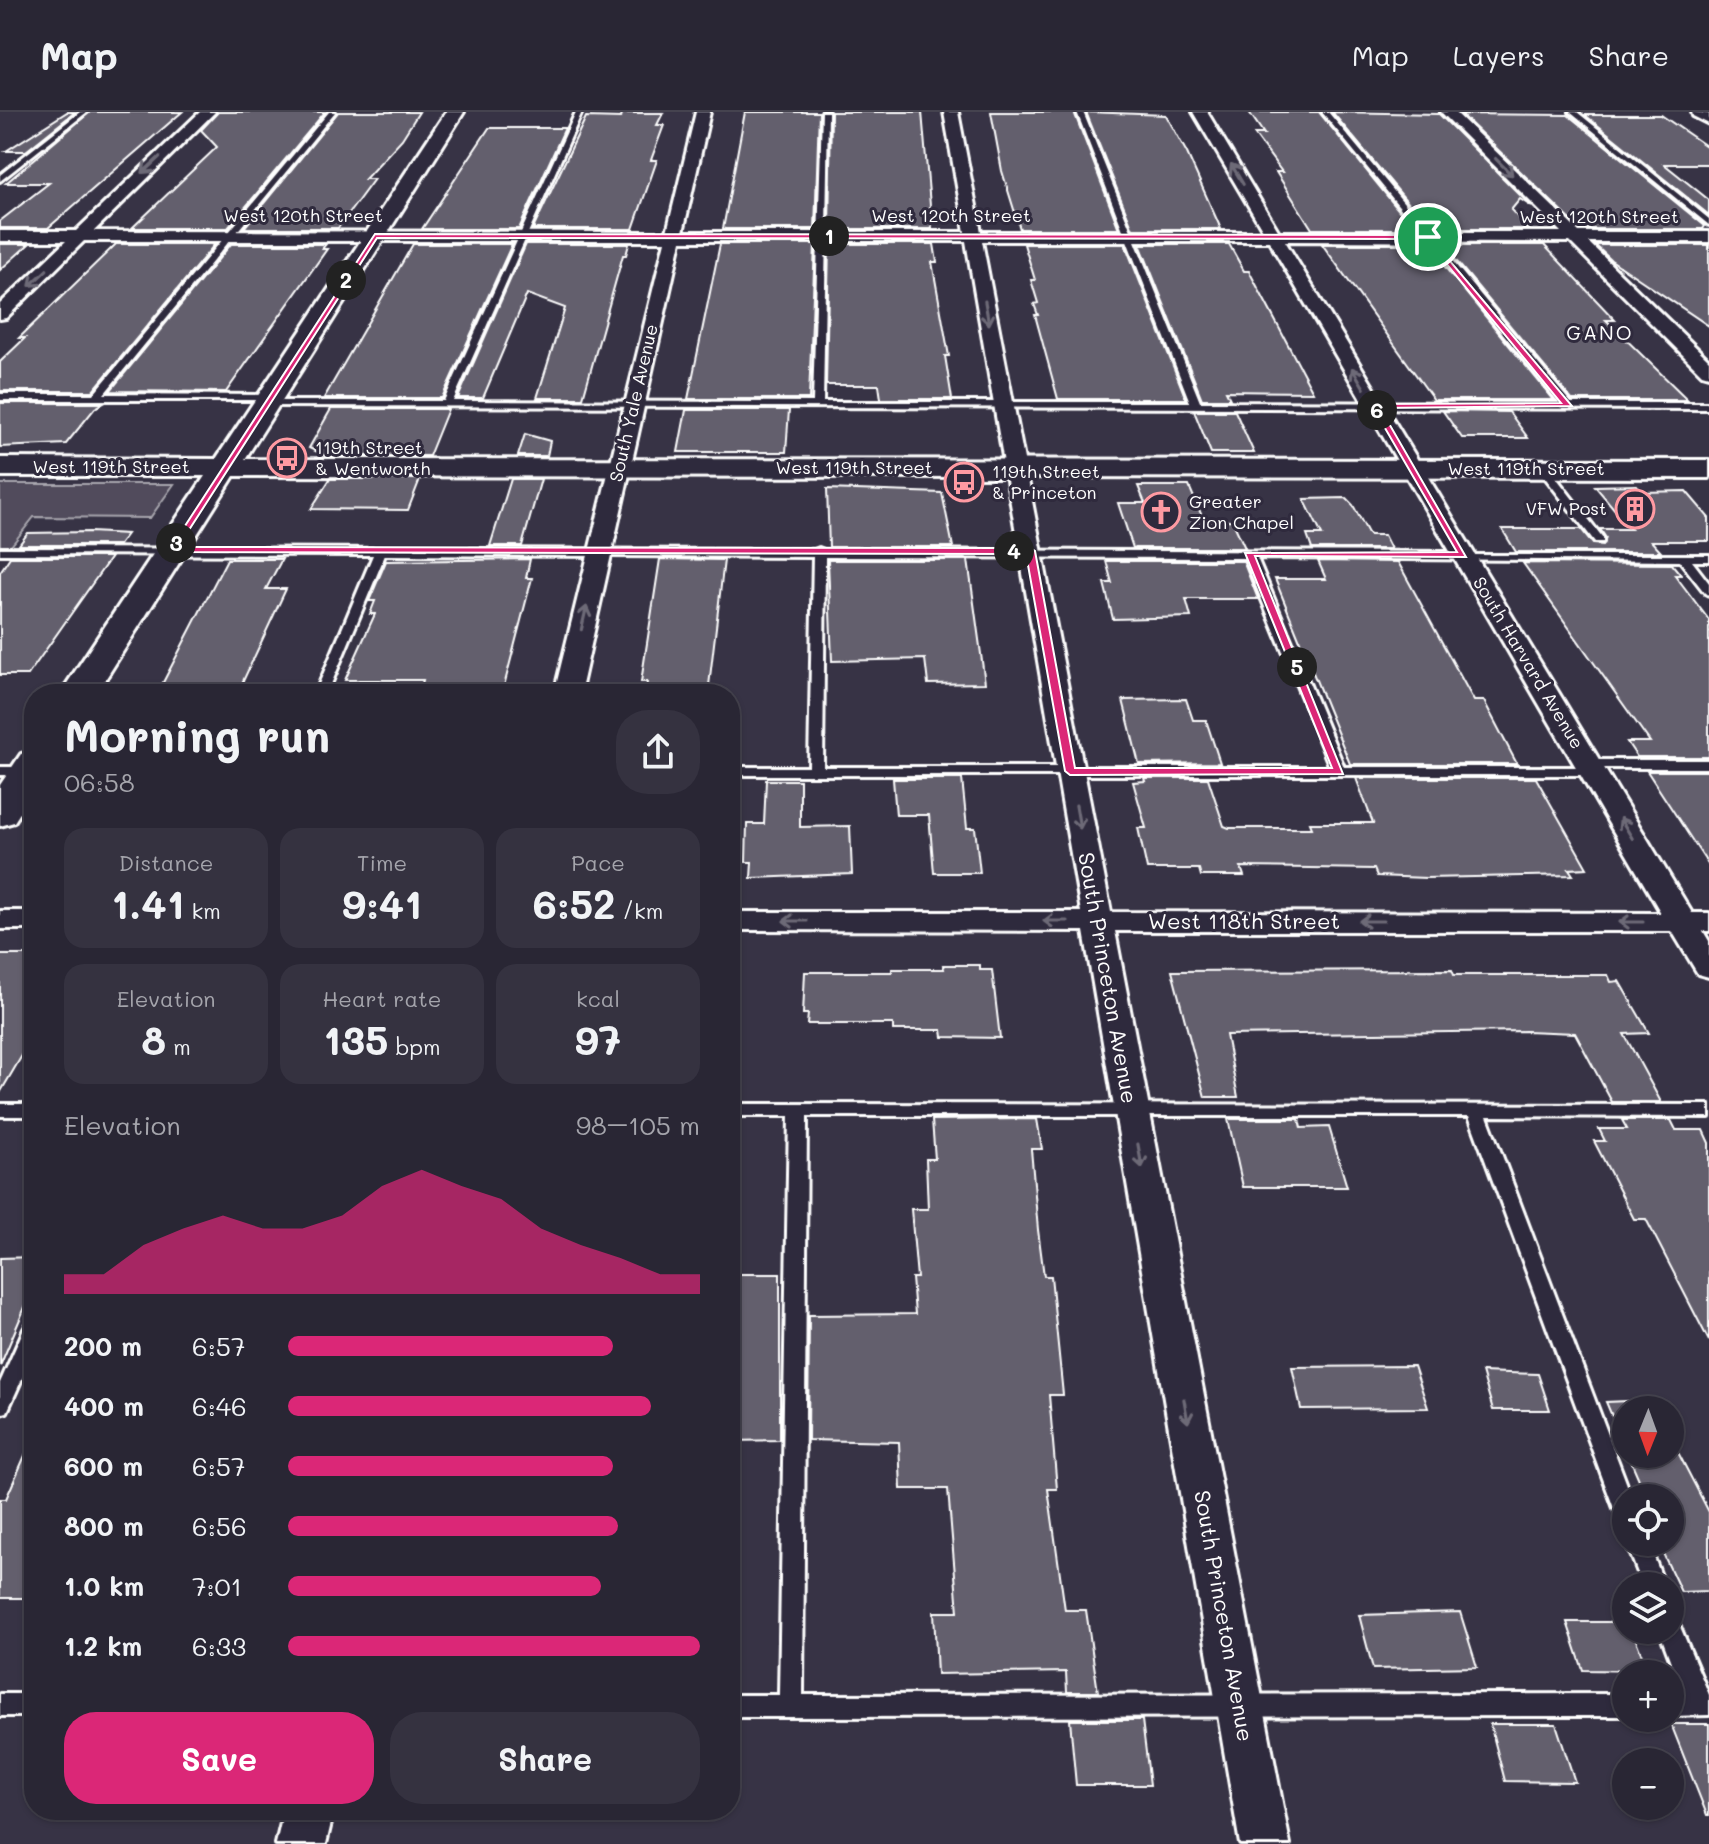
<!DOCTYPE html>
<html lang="en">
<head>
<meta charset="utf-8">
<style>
	:root { --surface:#292634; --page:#353240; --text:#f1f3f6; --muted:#a5a5ac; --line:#45434f; --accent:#db2777 }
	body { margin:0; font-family:Mali,sans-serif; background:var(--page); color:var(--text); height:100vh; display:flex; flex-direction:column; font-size:30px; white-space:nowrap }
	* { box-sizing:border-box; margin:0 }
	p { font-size:26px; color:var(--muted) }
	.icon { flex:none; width:44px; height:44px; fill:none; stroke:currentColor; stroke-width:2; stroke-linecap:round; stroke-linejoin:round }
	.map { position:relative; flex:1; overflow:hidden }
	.details { position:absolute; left:24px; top:572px; width:716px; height:1136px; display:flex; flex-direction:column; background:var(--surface); border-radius:32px; box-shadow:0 2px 6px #0004,0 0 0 2px var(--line) }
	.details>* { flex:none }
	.needle { width:52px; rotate:181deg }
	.fabs { position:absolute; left:1612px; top:1284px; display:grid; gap:16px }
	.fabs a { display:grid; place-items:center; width:72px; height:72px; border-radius:50%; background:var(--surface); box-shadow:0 2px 6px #0004,0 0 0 2px var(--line); font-size:40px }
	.pin { position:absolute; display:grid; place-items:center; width:68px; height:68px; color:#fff; margin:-34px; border:4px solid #fff; border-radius:50%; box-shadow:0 2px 8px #0007 }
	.km { position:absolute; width:40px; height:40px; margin:-20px; border-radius:50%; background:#222; color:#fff; font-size:22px; line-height:40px; text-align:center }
	.round { display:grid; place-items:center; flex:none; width:84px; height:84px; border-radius:32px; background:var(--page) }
	.headline { display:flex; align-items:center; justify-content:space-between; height:136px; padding:0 40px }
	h1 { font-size:44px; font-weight:700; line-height:60px }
	.stats { display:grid; grid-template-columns:repeat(3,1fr); gap:12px; height:136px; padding:8px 40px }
	.stats div { display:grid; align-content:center; border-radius:20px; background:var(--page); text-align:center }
	.stats b { font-size:40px; font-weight:700 }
	.stats small { font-size:22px; font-weight:400 }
	.stats p { font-size:22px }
	.chart { height:224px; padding:16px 40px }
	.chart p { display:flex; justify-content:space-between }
	.chart svg { width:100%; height:144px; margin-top:8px; fill:var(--accent); opacity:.7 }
	.action { display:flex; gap:16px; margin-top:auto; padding:16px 40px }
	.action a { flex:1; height:92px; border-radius:32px; background:var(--accent); color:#fff; font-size:32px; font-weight:700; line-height:92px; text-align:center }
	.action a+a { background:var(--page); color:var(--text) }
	ul { padding:0 40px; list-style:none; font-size:26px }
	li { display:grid; grid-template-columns:128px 96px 1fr; align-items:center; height:60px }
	li i { height:20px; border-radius:10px; background:var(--accent) }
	header { display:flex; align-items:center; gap:48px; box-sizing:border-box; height:112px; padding:0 40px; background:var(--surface); border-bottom:2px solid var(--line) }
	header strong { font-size:38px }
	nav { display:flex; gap:44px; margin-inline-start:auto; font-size:28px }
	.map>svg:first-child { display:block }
	.green { fill:#514c5c; stroke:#a8a6ae; stroke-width:2 }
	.building { fill:#635f6d; stroke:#fff; stroke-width:2 }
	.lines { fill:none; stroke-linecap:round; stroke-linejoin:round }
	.lane-casing { stroke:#fff; stroke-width:6 }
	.street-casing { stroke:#fff; stroke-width:6 }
	.secondary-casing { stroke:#fff; stroke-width:6 }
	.lane { fill:#2f2a3d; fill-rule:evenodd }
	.street { fill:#2f2a3d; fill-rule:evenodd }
	.secondary { fill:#2f2a3d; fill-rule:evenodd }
	.oneway { stroke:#6d6a77 }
	.route { fill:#db2777; stroke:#fff; stroke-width:2; fill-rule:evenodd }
	.labels { text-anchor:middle; stroke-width:6; stroke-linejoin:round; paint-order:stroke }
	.far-street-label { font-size:18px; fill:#fff; stroke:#2f2a3d }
	.far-poi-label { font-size:18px; fill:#fff; stroke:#2f2a3d; text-anchor:start }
	.far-neighbourhood-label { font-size:20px; letter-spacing:2px; fill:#fff; stroke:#2f2a3d }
	.street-label { font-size:22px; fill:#fff; stroke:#2f2a3d }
</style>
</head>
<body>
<header>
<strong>Map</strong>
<nav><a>Map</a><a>Layers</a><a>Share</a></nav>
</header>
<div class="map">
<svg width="1709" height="1732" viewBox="0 0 1709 1732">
	<rect width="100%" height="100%" fill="#373345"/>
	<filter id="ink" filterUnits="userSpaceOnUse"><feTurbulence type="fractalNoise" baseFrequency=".0125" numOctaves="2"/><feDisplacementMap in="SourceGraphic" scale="16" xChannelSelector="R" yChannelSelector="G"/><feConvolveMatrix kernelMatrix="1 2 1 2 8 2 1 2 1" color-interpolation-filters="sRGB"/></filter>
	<g filter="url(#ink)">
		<!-- green -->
		<path class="green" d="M0 372H174L150 406 34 405 11 434H0Z"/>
		<!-- building -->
		<g class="building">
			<path d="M67 0H75L26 39H6Z"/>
			<path d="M90 0H182L48 116H0V109L49 71H6Z"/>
			<path d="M218 0H325L228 116H132L217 35 201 18Z"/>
			<path d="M338 0H419L402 27 365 67H374L338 116H244Z"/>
			<path d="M745 0H819L815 117H723Z"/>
			<path d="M831 0H922L932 117H829Z"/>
			<path d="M991 0H1074L1119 117H1020L1002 59Z"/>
			<path d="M1086 0 1166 3 1187 41 1221 117H1133Z"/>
			<path d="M1249 0H1319L1414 117H1312L1276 60H1282L1254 22H1264Z"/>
			<path d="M1332 0 1439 2 1532 95 1520 87 1511 98 1529 117H1430Z"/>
			<path d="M622 1H663L657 13H664L651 48H657L633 117H533L586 5 621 6Z"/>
			<path d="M1461 2 1568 3 1705 114 1703 117H1580Z"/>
			<path d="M1585 3H1661L1709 36V52H1664L1709 88V103Z"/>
			<path d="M489 16H565L519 117H422Z"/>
			<path d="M0 132H29L0 158Z"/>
			<path d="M116 132H215L93 279H0V250L25 226H19Z"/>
			<path d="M231 132H326L322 137H327L226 280 110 279Z"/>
			<path d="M413 132H512L442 286H324Z"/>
			<path d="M526 132H629L626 143H623L583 286H537L565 196 527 182 483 286H458Z"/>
			<path d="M720 132H815L809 287H688Z"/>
			<path d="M829 132H934L937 150H932L949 244H945L952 287H881L879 273H826Z"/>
			<path d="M1024 132H1125L1186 287H1058L1035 203H1038L1034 192 1038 191 1031 168H1035Z"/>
			<path d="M1140 132H1229L1244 159H1249L1313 280 1226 279 1230 287H1202Z"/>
			<path d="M1322 132H1426L1554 288H1434Z"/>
			<path d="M1443 133H1544L1615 208H1606L1688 288H1572Z"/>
			<path d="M1595 133H1709V214L1611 148Z"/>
			<path d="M0 291H104L95 296 66 332 0 335Z"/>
			<path d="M331 297H448L429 344H326L309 336Z"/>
			<path d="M686 298H789L786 340H678Z"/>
			<path d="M1194 299H1235L1254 341H1211Z"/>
			<path d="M1443 299 1509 300 1528 326H1462Z"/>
			<path d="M525 322 550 329 547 344H518Z"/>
			<path d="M330 367H420L408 398 311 397Z"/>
			<path d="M511 367H541L522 434H490Z"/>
			<path d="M1637 373 1642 380 1686 379 1709 406V429H1651L1661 440H1516L1502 417H1581L1593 432 1603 433 1606 426 1600 417H1631L1595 374Z"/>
			<path d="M1138 374H1189L1204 409 1232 408 1245 436H1133L1118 391H1145Z"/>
			<path d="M827 377 942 381 953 435H829Z"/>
			<path d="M1346 386 1353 393 1369 423H1384L1391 437H1312L1307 423H1322L1304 387Z"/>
			<path d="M90 420 127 422 119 433H19L28 421Z"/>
			<path d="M10 445H111L28 563H0V460Z"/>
			<path d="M227 447H282L266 477H286L237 582H157Z"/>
			<path d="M530 447 526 466H532L504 574 421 575 423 568H345L375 502H370L375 489H369L386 449Z"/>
			<path d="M660 447 724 448 708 582H645L647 570H641Z"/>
			<path d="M828 448H968L985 571 928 572 925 547 832 549Z"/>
			<path d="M1106 449H1243L1258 487H1186L1191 505 1113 507 1104 471H1112Z"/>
			<path d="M1318 449 1398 450 1474 589H1484L1517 652H1350L1275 467H1326Z"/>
			<path d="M1523 451 1672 452 1681 463H1675L1709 508V645H1637L1627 630H1650Z"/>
			<path d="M1186 587 1193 608H1206L1220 651 1139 652 1123 588Z"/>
			<path d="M1647 659H1709V754Z"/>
			<path d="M1144 666H1208L1224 714 1229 716H1312L1310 711H1373L1356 666H1536L1587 756 1569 757 1573 763 1426 766 1377 764 1374 757 1241 755 1244 764H1201L1199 757H1147L1138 716H1146L1133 670 1145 669Z"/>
			<path d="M893 667H962L967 716H975L980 761H934L929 703H896Z"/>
			<path d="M766 668H800V715L850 714 852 762 751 766 752 750H746L747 712H764Z"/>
			<path d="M0 843H34V923L0 981Z"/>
			<path d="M943 853H980V858H992L1000 926 943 925 942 918H893V912H807L808 902H803L805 860H892V857H944Z"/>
			<path d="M1452 858 1454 863H1608L1611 870 1619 869 1649 921 1624 922 1661 990H1612L1575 921 1526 919 1226 923 1238 985H1205L1172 859Z"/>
			<path d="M1037 1007 1042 1037H1031L1038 1118 1044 1164H1051L1063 1283H1049L1057 1377H1048L1065 1498H1086L1098 1580H1067L1066 1560 937 1562 934 1500H958L948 1377H901L899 1330 808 1328 809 1203 915 1202 912 1166H917L911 1097H928L926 1047H935L932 1008Z"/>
			<path d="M1228 1007H1299L1301 1016 1329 1015 1347 1075H1243Z"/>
			<path d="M1622 1008H1671L1676 1018H1703L1709 1031V1229L1646 1107H1634L1594 1029H1605L1599 1017H1627Z"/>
			<path d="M34 1145V1174L0 1254V1146Z"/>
			<path d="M730 1162H780V1328L730 1329Z"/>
			<path d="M1414 1254 1428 1296 1301 1297 1292 1255Z"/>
			<path d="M1482 1260 1538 1262 1550 1298H1493Z"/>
			<path d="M1651 1288 1656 1298H1626V1337L1606 1290Z"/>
			<path d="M34 1323V1486H0V1387H6Z"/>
			<path d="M1670 1325 1709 1400V1479L1681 1480 1660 1435 1670 1430V1386H1647L1628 1342H1670Z"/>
			<path d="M1460 1500 1477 1555 1373 1557 1359 1503Z"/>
			<path d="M1567 1510H1626V1518H1632L1648 1559 1583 1558Z"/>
			<path d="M1070 1608H1142L1150 1673H1076Z"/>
			<path d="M1490 1612H1556L1575 1670 1505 1669Z"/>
			<path d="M1671 1612H1709V1703H1707Z"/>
		</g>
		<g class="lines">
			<defs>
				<g id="lane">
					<path d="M80 0H87L0 69V63Z"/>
					<path d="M329 0H335L104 282 270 283 273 284V288H0V282H94Z"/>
					<path d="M576 0H582L453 289 813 290 822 0H828L823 290H1190L1077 0H1083L1200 290 1560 291 1322 0H1328L1571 291H1709V297L263 294V290L266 289H444Z"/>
					<path d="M1570 0H1577L1709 107V113Z"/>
					<path d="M1540 355H1548L1603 426V430H1595L1540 359Z"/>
					<path d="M0 436 814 438 819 436 824 438 1463 440 1468 443H1709V449H1692L1709 471V483L1705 481 1680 449 1257 446 1344 655H1583V649L1588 648H1709V656H1597L1599 659 1597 662 1592 663H730V655H809L813 445 385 443 327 582H315L373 443 0 442ZM825 445 1245 446 1330 655H823Z"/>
					<rect x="0" y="655" width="34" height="8"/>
					<rect x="0" y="992" width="34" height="12"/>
					<path d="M730 992 1709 993V1005L1487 1004 1632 1386H1626V1408L1618 1405 1615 1399 1469 1004H807L803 1583 1626 1582V1604L730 1605V1583H779L789 1004H730Z"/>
					<path d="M34 1210V1240L7 1300 0 1302V1271L24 1217 27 1212Z"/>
					<path d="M1626 1430H1648L1665 1474H1643Z"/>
					<path d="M1670 1507 1678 1510 1709 1583V1603L1670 1604V1582H1683L1659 1518H1670Z"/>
					<rect x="0" y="1582" width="34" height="22"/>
				</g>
				<g id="street">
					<path d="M200 0H215L94 119 667 120 696 0H710L683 120H965L944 0H958L981 120H1264L1193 0H1207L1279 120H1561L1441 0H1455L1579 120H1709V130H1588L1709 248V264L1702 262 1570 130 1285 129 1692 801H1709V819H1703L1709 829V865L1698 862 1672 819H1115L1290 1732H1240L1084 819 730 818V800H1081L966 129H681L580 582H554L665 129H84L6 206 0 207V192L66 129H0V119H76ZM982 129H1269L1661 801 1111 800Z"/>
					<path d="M1692 0 1709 2V12L1693 4Z"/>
					<rect x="0" y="799" width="34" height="18"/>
					<path d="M284 1698H334L326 1732H276Z"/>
				</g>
				<g id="secondary">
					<path d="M446 0H464L245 347 1709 348V366L234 364 96 582H60L205 364H0V346L216 347Z"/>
					<path d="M34 639V679L14 710 0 714V673L21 642Z"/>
				</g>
			</defs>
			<!-- lane casing -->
			<use href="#lane" class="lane-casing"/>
			<!-- street casing -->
			<use href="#street" class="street-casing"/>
			<!-- secondary casing -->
			<use href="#secondary" class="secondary-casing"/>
			<!-- lane -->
			<use href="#lane" class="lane"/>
			<!-- street -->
			<use href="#street" class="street"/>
			<!-- secondary -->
			<use href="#secondary" class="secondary"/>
		</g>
		<!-- one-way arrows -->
		<defs><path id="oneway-shaft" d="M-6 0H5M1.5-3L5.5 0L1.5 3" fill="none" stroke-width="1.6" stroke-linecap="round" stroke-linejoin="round" transform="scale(2)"/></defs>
		<g class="oneway">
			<use href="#oneway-shaft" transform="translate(151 53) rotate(137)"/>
			<use href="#oneway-shaft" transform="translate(1504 55) rotate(45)"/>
			<use href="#oneway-shaft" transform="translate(1237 62) rotate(-121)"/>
			<use href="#oneway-shaft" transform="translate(38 166) rotate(137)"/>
			<use href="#oneway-shaft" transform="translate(987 201) rotate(80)"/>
			<use href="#oneway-shaft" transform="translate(1358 266) rotate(-121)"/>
			<use href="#oneway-shaft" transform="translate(584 506) rotate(-77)"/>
			<use href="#oneway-shaft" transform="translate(1078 705) rotate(80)"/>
			<use href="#oneway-shaft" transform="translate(1626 716) rotate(-121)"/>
			<use href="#oneway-shaft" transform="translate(795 809) rotate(-180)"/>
			<use href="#oneway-shaft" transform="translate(1055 809) rotate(-180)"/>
			<use href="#oneway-shaft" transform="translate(1371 809) rotate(-180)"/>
			<use href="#oneway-shaft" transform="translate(1631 810) rotate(-180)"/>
			<use href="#oneway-shaft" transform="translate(1140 1044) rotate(80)"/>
			<use href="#oneway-shaft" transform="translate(1186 1299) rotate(80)"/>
		</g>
	</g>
	<!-- route -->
	<path class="route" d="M375 122 1428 123 1572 294 1380 296 1466 445 1255 444 1343 662 1070 663 1065 659 1026 442 168 440ZM377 126 1426 127 1561 291 1371 292 1457 440 1245 441 1332 656H1075L1035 439 1030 436 178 435Z"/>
	<!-- icons -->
	<defs>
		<symbol id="bus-ring" viewBox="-11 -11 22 22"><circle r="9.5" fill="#2f2a3d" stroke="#ff9aa2" stroke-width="1.5"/><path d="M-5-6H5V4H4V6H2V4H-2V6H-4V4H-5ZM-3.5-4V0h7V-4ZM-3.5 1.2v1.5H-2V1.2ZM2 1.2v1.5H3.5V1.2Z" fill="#ff9aa2"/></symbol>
		<symbol id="building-ring" viewBox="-11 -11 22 22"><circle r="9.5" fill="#2f2a3d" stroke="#ff9aa2" stroke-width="1.5"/><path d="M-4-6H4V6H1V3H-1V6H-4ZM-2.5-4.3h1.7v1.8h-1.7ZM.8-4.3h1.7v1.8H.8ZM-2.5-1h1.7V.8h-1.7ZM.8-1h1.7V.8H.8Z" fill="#ff9aa2"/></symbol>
		<symbol id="church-ring" viewBox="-11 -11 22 22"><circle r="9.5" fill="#2f2a3d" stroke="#ff9aa2" stroke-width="1.5"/><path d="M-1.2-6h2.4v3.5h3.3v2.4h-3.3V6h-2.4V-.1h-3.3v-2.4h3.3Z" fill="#ff9aa2"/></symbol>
	</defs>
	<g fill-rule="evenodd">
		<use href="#bus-ring" x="265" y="324" width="44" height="44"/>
		<use href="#bus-ring" x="942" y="348" width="44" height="44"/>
		<use href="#building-ring" x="1613" y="375" width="44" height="44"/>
		<use href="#church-ring" x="1139" y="378" width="44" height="44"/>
	</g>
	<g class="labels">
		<!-- far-street labels -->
		<g class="far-street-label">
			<text x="303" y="110">West 120th Street</text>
			<text x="951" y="110">West 120th Street</text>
			<text x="1599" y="111">West 120th Street</text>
			<text transform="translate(634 291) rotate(-77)" y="6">South Yale Avenue</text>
			<text x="111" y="361">West 119th Street</text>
			<text x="854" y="362">West 119th Street</text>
			<text x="1526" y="363">West 119th Street</text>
			<text transform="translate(1528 551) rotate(59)" y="6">South Harvard Avenue</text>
		</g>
		<!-- far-poi labels -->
		<g class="far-poi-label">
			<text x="315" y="342">119th Street<tspan x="315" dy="21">&amp; Wentworth</tspan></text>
			<text x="992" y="366">119th Street<tspan x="992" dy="21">&amp; Princeton</tspan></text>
			<text x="1189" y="396">Greater<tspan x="1189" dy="21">Zion Chapel</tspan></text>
			<text x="1607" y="403" text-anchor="end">VFW Post</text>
		</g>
		<!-- far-neighbourhood labels -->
		<g class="far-neighbourhood-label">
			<text x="1600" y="228">GANO</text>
		</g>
		<!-- street labels -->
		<g class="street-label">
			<text x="1244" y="817">West 118th Street</text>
			<text transform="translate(1108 866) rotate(80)" y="8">South Princeton Avenue</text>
			<text transform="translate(1224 1504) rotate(80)" y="8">South Princeton Avenue</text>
		</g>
	</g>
</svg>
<div class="fabs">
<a><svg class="needle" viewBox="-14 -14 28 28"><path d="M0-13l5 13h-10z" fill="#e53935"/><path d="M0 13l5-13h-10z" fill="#a5a5ac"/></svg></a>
<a><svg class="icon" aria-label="locate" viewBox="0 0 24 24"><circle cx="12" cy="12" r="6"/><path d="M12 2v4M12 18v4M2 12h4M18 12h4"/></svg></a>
<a><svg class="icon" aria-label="layers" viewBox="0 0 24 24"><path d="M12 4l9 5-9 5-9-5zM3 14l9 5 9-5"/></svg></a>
<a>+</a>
<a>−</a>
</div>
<div class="pin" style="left:1428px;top:125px;background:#1e9e55"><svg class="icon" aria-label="arrive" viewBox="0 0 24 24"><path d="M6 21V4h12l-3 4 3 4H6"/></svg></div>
<b class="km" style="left:829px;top:124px">1</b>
<b class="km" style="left:346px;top:168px">2</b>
<b class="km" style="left:176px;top:431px">3</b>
<b class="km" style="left:1014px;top:439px">4</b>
<b class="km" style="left:1297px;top:555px">5</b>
<b class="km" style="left:1377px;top:298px">6</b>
<section class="details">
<div class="headline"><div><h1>Morning run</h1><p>06:58</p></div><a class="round"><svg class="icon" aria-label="share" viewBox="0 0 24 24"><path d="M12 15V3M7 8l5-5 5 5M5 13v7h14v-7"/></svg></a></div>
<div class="stats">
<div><p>Distance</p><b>1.41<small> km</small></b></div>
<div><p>Time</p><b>9:41</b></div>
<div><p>Pace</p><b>6:52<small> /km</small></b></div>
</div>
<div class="stats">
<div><p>Elevation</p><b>8<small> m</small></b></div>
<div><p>Heart rate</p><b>135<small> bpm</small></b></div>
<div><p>kcal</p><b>97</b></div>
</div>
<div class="chart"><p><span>Elevation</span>98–105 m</p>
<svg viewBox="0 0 160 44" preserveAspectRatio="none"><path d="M0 44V38L10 38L20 29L30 24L40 20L50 24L60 24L70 20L80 11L90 6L100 11L110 15L120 24L130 29L140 33L150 38L160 38V44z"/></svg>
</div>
<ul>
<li><b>200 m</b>6:57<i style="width:79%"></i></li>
<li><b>400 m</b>6:46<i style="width:88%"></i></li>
<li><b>600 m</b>6:57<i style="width:79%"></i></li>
<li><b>800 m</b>6:56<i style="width:80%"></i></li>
<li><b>1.0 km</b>7:01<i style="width:76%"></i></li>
<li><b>1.2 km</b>6:33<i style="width:100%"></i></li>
</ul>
<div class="action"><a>Save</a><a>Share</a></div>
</section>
</div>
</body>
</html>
